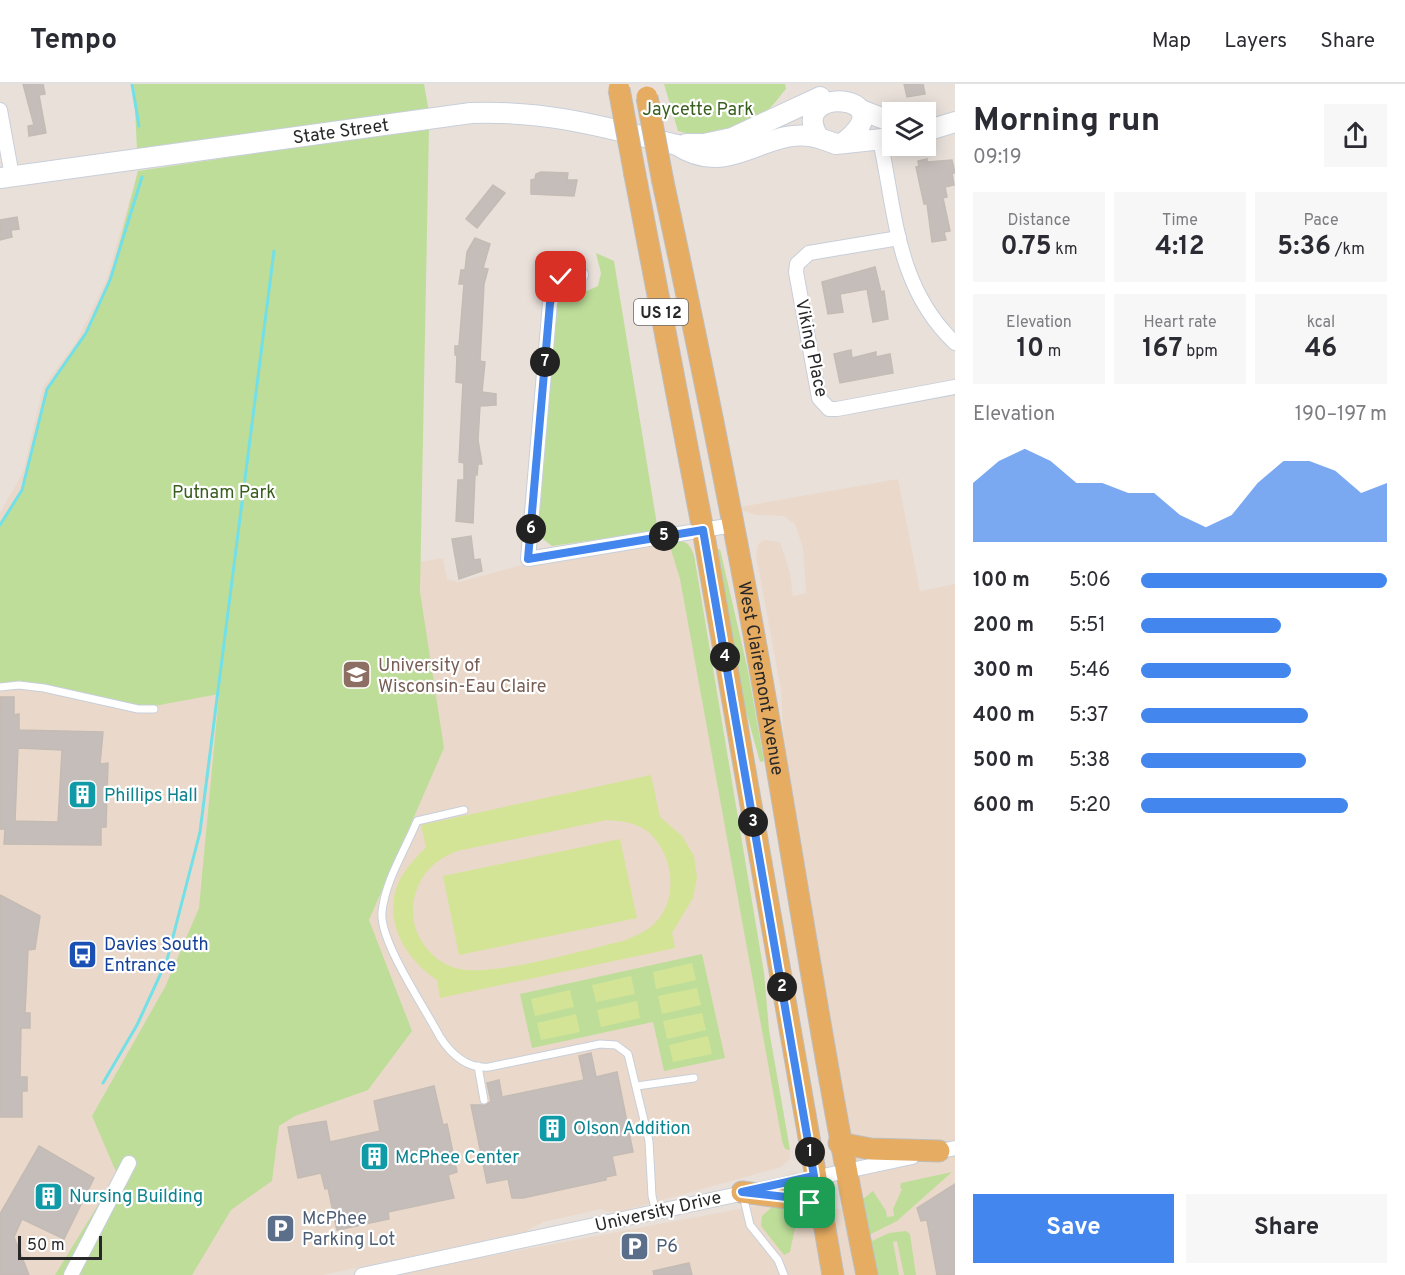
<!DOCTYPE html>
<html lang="en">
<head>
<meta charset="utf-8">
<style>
	:root { --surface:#fff; --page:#f7f7f7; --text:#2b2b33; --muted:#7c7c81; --line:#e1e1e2; --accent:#4386ed }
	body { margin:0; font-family:Overpass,sans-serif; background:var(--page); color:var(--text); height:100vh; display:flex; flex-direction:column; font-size:22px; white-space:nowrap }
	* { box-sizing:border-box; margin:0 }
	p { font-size:20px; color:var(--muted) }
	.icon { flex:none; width:33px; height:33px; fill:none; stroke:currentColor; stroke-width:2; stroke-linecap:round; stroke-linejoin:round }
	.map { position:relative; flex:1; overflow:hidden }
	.side { display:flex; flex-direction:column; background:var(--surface); width:450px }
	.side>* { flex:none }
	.tools { position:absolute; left:882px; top:18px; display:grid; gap:12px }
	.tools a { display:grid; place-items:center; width:54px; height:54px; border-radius:0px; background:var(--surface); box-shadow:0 3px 15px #0003; font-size:30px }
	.scale { position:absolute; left:18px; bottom:15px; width:84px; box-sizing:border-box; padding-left:6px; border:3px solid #282828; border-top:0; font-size:16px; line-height:21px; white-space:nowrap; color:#282828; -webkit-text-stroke:4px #fff; paint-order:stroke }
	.pin { position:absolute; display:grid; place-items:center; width:51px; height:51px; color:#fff; margin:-26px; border-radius:12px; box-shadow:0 3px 9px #0006 }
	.km { position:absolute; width:30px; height:30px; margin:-15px; border-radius:50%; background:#222; color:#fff; font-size:16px; line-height:30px; text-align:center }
	.round { display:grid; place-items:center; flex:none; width:63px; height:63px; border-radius:0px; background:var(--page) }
	.summary { display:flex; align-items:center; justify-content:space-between; height:102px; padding:0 18px }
	h1 { font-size:33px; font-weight:700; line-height:45px }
	.figures { display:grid; grid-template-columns:repeat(3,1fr); gap:9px; height:102px; padding:6px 18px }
	.figures div { display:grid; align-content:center; border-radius:0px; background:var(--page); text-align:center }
	.figures b { font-size:26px; font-weight:700 }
	.figures small { font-size:16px; font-weight:400 }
	.figures p { font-size:16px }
	.chart { height:168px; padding:12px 18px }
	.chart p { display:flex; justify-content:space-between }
	.chart svg { width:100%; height:108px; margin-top:6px; fill:var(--accent); opacity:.7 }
	.button { display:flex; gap:12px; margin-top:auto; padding:12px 18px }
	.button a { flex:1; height:69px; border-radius:0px; background:var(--accent); color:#fff; font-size:24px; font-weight:700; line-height:69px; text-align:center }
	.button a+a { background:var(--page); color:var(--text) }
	ul { padding:0 18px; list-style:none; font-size:20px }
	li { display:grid; grid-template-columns:96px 72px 1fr; align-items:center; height:45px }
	li i { height:15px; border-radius:8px; background:var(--accent) }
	header { display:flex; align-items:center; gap:36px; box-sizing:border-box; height:84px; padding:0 30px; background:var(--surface); border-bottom:2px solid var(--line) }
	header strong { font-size:28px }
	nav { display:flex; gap:33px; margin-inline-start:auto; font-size:21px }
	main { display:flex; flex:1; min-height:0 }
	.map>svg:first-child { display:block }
	.education { fill:#ead9ca }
	.green { fill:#bedd99 }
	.pitch { fill:#d3e496; fill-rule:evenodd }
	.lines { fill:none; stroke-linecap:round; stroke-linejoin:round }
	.stream { stroke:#73dfe6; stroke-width:3 }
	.building { fill:#c5bdba; stroke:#c4bbb4; stroke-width:1.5; fill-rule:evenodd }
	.lane-casing { stroke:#c8cfd9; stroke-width:9 }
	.street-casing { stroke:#c8cfd9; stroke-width:16 }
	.secondary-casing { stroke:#c8cfd9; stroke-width:22 }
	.primary-casing { stroke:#bebebe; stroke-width:23 }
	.lane { stroke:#fff; stroke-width:7 }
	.street { stroke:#fff; stroke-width:14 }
	.secondary { stroke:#fff; stroke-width:20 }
	.primary { stroke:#e6ac62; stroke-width:21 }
	.primary-bridge-casing { stroke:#bebebe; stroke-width:23; stroke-linecap:butt }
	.primary-bridge { stroke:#e6ac62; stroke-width:21 }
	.route-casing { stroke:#fff; stroke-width:12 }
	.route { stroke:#4386ed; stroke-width:8 }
	.labels { text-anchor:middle; stroke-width:4.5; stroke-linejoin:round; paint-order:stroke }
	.shield { fill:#fff; stroke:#686868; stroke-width:1.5 }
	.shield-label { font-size:16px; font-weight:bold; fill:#282828 }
	.park-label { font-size:18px; fill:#395f1e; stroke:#fff }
	.street-label { font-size:18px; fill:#282828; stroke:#fff }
	.education-label { font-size:18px; fill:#785e54; stroke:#fff; text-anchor:start }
	.culture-label { font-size:18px; fill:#0d838f; stroke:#fff; text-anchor:start }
	.transit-label { font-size:18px; fill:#164399; stroke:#fff; text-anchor:start }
	.service-label { font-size:18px; fill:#4e5e75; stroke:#fff; text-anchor:start }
</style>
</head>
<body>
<header>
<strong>Tempo</strong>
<nav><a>Map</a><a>Layers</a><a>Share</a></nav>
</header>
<main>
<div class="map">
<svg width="955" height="1191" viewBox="0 0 955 1191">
	<rect width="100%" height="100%" fill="#e9e0da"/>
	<!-- education -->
	<g class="education">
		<path d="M138 87 420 478 443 474 447 495 459 498 518 482 674 456 688 459 691 463 764 889 769 946 790 1066V1075L781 1083 627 1126 608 1128 601 1125 543 1138 525 1148 323 1191H0V429L23 388 43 303 76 258 106 197Z"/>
		<path d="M898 395 920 507 955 500V1191H389L771 1119 810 1129 863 1121 784 667 781 606 756 471 758 460 764 456 780 458 790 489 793 512 806 509 803 464 795 440 784 432 756 431 744 427 740 423Z"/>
	</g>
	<!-- green -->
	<g class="green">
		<path d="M134 0H424L429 28 137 67Z"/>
		<path d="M664 0H785L786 5C781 10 777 17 771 23 746 45 709 56 678 47Z"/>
		<path d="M429 43 420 508 444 664 369 836 412 947 368 1006 295 1032 279 1042 272 1097 231 1126 192 1191H55L117 1090 92 1032 165 903 199 824 219 610 138 625 58 606 0 603V438L22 406 47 305 86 249 110 196 138 87Z"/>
		<path d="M596 169 614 177 658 447 552 462 538 451 535 441 557 211 560 207H587L598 202 601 189Z"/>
		<path d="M668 456C682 456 689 457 694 471L764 889 769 946 790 1066 785 1065 782 1057 680 495Z"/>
		<path d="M720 465 748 587 764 677 760 678 738 598 716 466Z"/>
		<path d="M702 870 725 974 664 987 653 938 532 964 520 910Z"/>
		<path d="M952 1088 897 1137 869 1151 863 1115 873 1107 886 1127 887 1133 894 1132 893 1125 902 1105 900 1104 901 1099Z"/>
		<path d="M772 1123 799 1125 790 1168 784 1171 761 1142 762 1132Z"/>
		<path d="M906 1147 910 1150 916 1191H904L897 1157 893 1158 899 1191H876L870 1158 889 1149Z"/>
	</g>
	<!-- pitch -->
	<g class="pitch">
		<path d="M651 691 660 733 682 752 694 772 697 794 693 814 672 849 675 864 440 914 437 896C408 877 385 842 396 805 401 788 415 775 426 763L421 741ZM607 736C620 737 635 738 647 747 673 768 680 814 655 839 646 848 635 852 623 857 584 866 495 892 460 885 443 882 429 870 421 856 414 844 411 830 414 816 419 791 434 776 457 767Z"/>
		<path d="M620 755 637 834 459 871 443 792Z"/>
		<path d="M692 879 696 896 656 905 653 888Z"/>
		<path d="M631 892 635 910 596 918 592 901Z"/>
		<path d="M697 904 701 921 662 930 658 912Z"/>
		<path d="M570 906 574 923 535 932 531 915Z"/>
		<path d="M637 917 640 934 601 943 597 926Z"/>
		<path d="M702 929 706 946 667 955 663 937Z"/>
		<path d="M576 930 580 948 541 956 537 939Z"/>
		<path d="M708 952 712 970 673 978 669 961Z"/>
	</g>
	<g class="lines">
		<!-- stream -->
		<g class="stream">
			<path d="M132 0 139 42"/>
			<path d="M0 441 22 406 47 305 86 249 110 196 142 93"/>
			<path d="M103 999 137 941 167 876 200 748 274 167"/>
		</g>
	</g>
	<!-- building -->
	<g class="building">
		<path d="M23 0H43L45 10 39 11 46 49 29 52 28 42 34 41Z"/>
		<path d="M904 0H923L925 10 907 13Z"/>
		<path d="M927 75V78L952 76 955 89H952L954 101 945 103 947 113 943 114 950 147 944 148 946 156 932 158 927 120H924L916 83 919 82 918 77Z"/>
		<path d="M541 88 568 89 567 96H577L574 112 531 110V96L535 95 536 90Z"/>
		<path d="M493 101 505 109 477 144 466 135Z"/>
		<path d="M17 133 19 145 11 146 12 153 0 156V136Z"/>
		<path d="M475 154 490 160 483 184 488 185 484 200 480 277 485 278 482 308 496 310V321L480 322 478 356 482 380H478L477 391 475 390 473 439 456 437 458 396H464V379L459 378 463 299 456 298 457 271H455V262H459L464 200H459L461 186H465L467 168Z"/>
		<path d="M875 183 881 208 884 207 888 235 873 238 867 205 840 210 843 228 828 230 822 198Z"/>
		<path d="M851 266 852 274 876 268V273L890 270 893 289 840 299 834 270Z"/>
		<path d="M471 452 474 476 480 475 482 487 459 495 452 455Z"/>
		<path d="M0 613H14V631L19 630V646L103 648 100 680 108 679 106 743H101V761L4 760 5 745H0ZM18 664 62 666 58 738 15 737Z"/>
		<path d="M0 811 40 832 35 865 28 866 25 929H30V944H21L20 993H27V1007H22V1033H0Z"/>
		<path d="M591 969 596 993 617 988 633 1068 612 1072 616 1091 606 1093V1096L523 1114H512L508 1095 487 1099 471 1021H486L491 1017 487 999 499 996 502 1013 584 996 579 972Z"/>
		<path d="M434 1002 443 1041 447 1040 457 1088 448 1091 454 1114 388 1128 389 1135 337 1146 328 1104 325 1105 321 1089 298 1094 288 1043 326 1037 330 1058 380 1047 374 1017Z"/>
		<path d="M39 1062 94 1094 64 1155 22 1135 14 1153 29 1191H0V1130Z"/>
		<path d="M955 1100V1191H937L927 1136 921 1137 917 1124Z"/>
		<path d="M689 1179 692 1191H654L653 1187Z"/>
	</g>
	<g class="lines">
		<defs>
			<g id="lane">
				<path d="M0 603 19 601 44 604 138 625H154"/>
				<path d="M464 726 417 737C405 766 385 797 382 828 379 857 425 924 440 953 451 970 467 985 489 983L600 960 616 961 628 970 649 1057 652 1112 656 1128"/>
				<path d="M478 982 484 1016"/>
				<path d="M637 1002 694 994"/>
				<path d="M743 1111 750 1141 778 1176 784 1191"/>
			</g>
			<g id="street">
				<path d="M0 26 12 92"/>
				<path d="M880 56C896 130 896 203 955 259"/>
				<path d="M899 154 809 169 797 180 796 188 819 314 829 325H837L955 303"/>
				<path d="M581 191 561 193 555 203 550 219 528 475 733 441"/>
				<path d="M931 1069 955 1064"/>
				<path d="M71 1191 129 1079"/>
				<path d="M362 1191 912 1073"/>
			</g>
			<g id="secondary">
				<path d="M861 26 892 38"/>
				<path d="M926 47 955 38"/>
				<path d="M843 59C909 9 784 0 819 54L836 60 892 54"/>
				<path d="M686 60H704L732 54 820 13"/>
				<path id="s1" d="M0 94 471 29C546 26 605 43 677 61 731 97 767 39 819 54"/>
			</g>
			<g id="primary">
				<path d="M635 91 703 446 833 1191"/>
				<path id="s2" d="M663 98C700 271 736 444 766 619 799 810 828 1001 867 1191"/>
				<path d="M839 1059 871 1065 939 1067"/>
				<path d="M742 1108 802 1116 815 1123 822 1137"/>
			</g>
		</defs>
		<!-- lane casing -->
		<use href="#lane" class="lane-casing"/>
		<!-- street casing -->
		<use href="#street" class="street-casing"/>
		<!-- secondary casing -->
		<use href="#secondary" class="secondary-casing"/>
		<!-- primary casing -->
		<use href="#primary" class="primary-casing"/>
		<!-- lane -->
		<use href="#lane" class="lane"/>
		<!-- street -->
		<use href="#street" class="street"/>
		<!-- secondary -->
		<use href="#secondary" class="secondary"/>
		<!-- primary -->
		<use href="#primary" class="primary"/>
		<defs>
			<g id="primary-bridge">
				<path d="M619 5 635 91"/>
				<path d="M647 13 663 98"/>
			</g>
		</defs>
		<!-- primary-bridge casing -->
		<use href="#primary-bridge" class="primary-bridge-casing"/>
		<!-- primary-bridge -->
		<use href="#primary-bridge" class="primary-bridge"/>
	</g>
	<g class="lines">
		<defs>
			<path id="route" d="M561 193 555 202 550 219 528 475 703 446 814 1092 742 1108 795 1114 810 1119"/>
		</defs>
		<!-- route casing -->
		<use href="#route" class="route-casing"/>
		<!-- route -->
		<use href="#route" class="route"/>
	</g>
	<!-- icons -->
	<defs>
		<symbol id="university-square" viewBox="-11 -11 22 22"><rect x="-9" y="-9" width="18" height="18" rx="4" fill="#8d6e63" stroke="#fff"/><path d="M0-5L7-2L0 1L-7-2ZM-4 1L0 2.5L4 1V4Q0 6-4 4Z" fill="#fff"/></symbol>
		<symbol id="building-square" viewBox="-11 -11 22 22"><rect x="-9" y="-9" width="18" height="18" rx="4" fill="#0f9aa8" stroke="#fff"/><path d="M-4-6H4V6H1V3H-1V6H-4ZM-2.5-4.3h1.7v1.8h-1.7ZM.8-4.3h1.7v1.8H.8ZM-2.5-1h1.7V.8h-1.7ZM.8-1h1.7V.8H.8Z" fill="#fff"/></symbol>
		<symbol id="bus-square" viewBox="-11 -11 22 22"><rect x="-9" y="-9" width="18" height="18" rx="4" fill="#1a4fb4" stroke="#fff"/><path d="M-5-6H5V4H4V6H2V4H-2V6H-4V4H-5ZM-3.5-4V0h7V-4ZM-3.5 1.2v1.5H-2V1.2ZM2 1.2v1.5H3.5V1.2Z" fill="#fff"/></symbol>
		<symbol id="parking-square" viewBox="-11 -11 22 22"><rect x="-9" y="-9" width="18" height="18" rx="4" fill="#5c6f8a" stroke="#fff"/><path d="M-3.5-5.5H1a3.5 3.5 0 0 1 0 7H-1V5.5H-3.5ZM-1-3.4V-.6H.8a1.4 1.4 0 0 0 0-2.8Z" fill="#fff"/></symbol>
	</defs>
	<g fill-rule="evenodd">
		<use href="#university-square" x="340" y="574" width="33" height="33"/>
		<use href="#building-square" x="66" y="694" width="33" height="33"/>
		<use href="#bus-square" x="66" y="854" width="33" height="33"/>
		<use href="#building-square" x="536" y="1028" width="33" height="33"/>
		<use href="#building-square" x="358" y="1056" width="33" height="33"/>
		<use href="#building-square" x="32" y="1096" width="33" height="33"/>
		<use href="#parking-square" x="264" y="1128" width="33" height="33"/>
		<use href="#parking-square" x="618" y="1146" width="33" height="33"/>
	</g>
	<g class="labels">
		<!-- shield labels -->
		<rect class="shield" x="634" y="215" width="54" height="26" rx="4.5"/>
		<g class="shield-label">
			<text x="661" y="234">US 12</text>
		</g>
		<!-- park labels -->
		<g class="park-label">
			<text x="698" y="31">Jaycette Park</text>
			<text x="224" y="414">Putnam Park</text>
		</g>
		<!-- street labels -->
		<g class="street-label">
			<text dy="6" stroke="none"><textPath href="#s1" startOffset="344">State Street</textPath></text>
			<text transform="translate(812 264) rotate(78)" y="6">Viking Place</text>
			<text dy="6" stroke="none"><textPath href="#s2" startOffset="506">West Clairemont Avenue</textPath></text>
			<text transform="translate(658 1127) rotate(-13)" y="6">University Drive</text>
		</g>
		<!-- education labels -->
		<g class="education-label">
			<text x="378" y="587">University of<tspan x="378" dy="21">Wisconsin-Eau Claire</tspan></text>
		</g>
		<!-- culture labels -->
		<g class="culture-label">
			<text x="104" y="717">Phillips Hall</text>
			<text x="573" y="1050">Olson Addition</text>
			<text x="395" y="1079">McPhee Center</text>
			<text x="69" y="1118">Nursing Building</text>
		</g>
		<!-- transit labels -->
		<g class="transit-label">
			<text x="104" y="866">Davies South<tspan x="104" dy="21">Entrance</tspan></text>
		</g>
		<!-- service labels -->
		<g class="service-label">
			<text x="302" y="1140">McPhee<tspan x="302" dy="21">Parking Lot</tspan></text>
			<text x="656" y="1168">P6</text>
		</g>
	</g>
</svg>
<div class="tools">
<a><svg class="icon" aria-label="layers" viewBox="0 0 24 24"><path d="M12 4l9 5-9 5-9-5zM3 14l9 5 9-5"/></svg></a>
</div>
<div class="scale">50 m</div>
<div class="pin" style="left:810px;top:1119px;background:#1e9e55"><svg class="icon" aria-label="arrive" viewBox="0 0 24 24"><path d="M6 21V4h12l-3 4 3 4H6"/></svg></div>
<div class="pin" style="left:561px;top:193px;background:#d93025"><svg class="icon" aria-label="check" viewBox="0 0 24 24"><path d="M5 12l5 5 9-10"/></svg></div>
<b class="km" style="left:810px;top:1068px">1</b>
<b class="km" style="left:782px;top:903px">2</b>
<b class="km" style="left:753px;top:738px">3</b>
<b class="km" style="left:725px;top:573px">4</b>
<b class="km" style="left:664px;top:452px">5</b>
<b class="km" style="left:531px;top:445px">6</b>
<b class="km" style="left:545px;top:278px">7</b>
</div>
<section class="side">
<div class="summary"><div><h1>Morning run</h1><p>09:19</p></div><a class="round"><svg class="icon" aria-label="share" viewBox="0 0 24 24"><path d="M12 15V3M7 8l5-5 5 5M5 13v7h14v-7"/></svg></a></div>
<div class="figures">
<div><p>Distance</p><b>0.75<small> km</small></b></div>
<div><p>Time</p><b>4:12</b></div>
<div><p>Pace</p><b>5:36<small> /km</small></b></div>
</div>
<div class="figures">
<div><p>Elevation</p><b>10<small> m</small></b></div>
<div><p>Heart rate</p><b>167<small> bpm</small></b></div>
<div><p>kcal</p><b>46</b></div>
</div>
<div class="chart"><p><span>Elevation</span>190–197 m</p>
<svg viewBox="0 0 160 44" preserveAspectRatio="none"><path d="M0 44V20L10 11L20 6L30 11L40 20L50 20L60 24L70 24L80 33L90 38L100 33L110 20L120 11L130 11L140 15L150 24L160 20V44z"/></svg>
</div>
<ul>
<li><b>100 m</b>5:06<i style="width:100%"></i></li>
<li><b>200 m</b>5:51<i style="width:57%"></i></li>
<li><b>300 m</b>5:46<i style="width:61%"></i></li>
<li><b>400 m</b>5:37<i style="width:68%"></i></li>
<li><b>500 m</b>5:38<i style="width:67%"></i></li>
<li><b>600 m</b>5:20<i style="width:84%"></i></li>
</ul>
<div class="button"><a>Save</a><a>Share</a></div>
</section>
</main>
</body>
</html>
